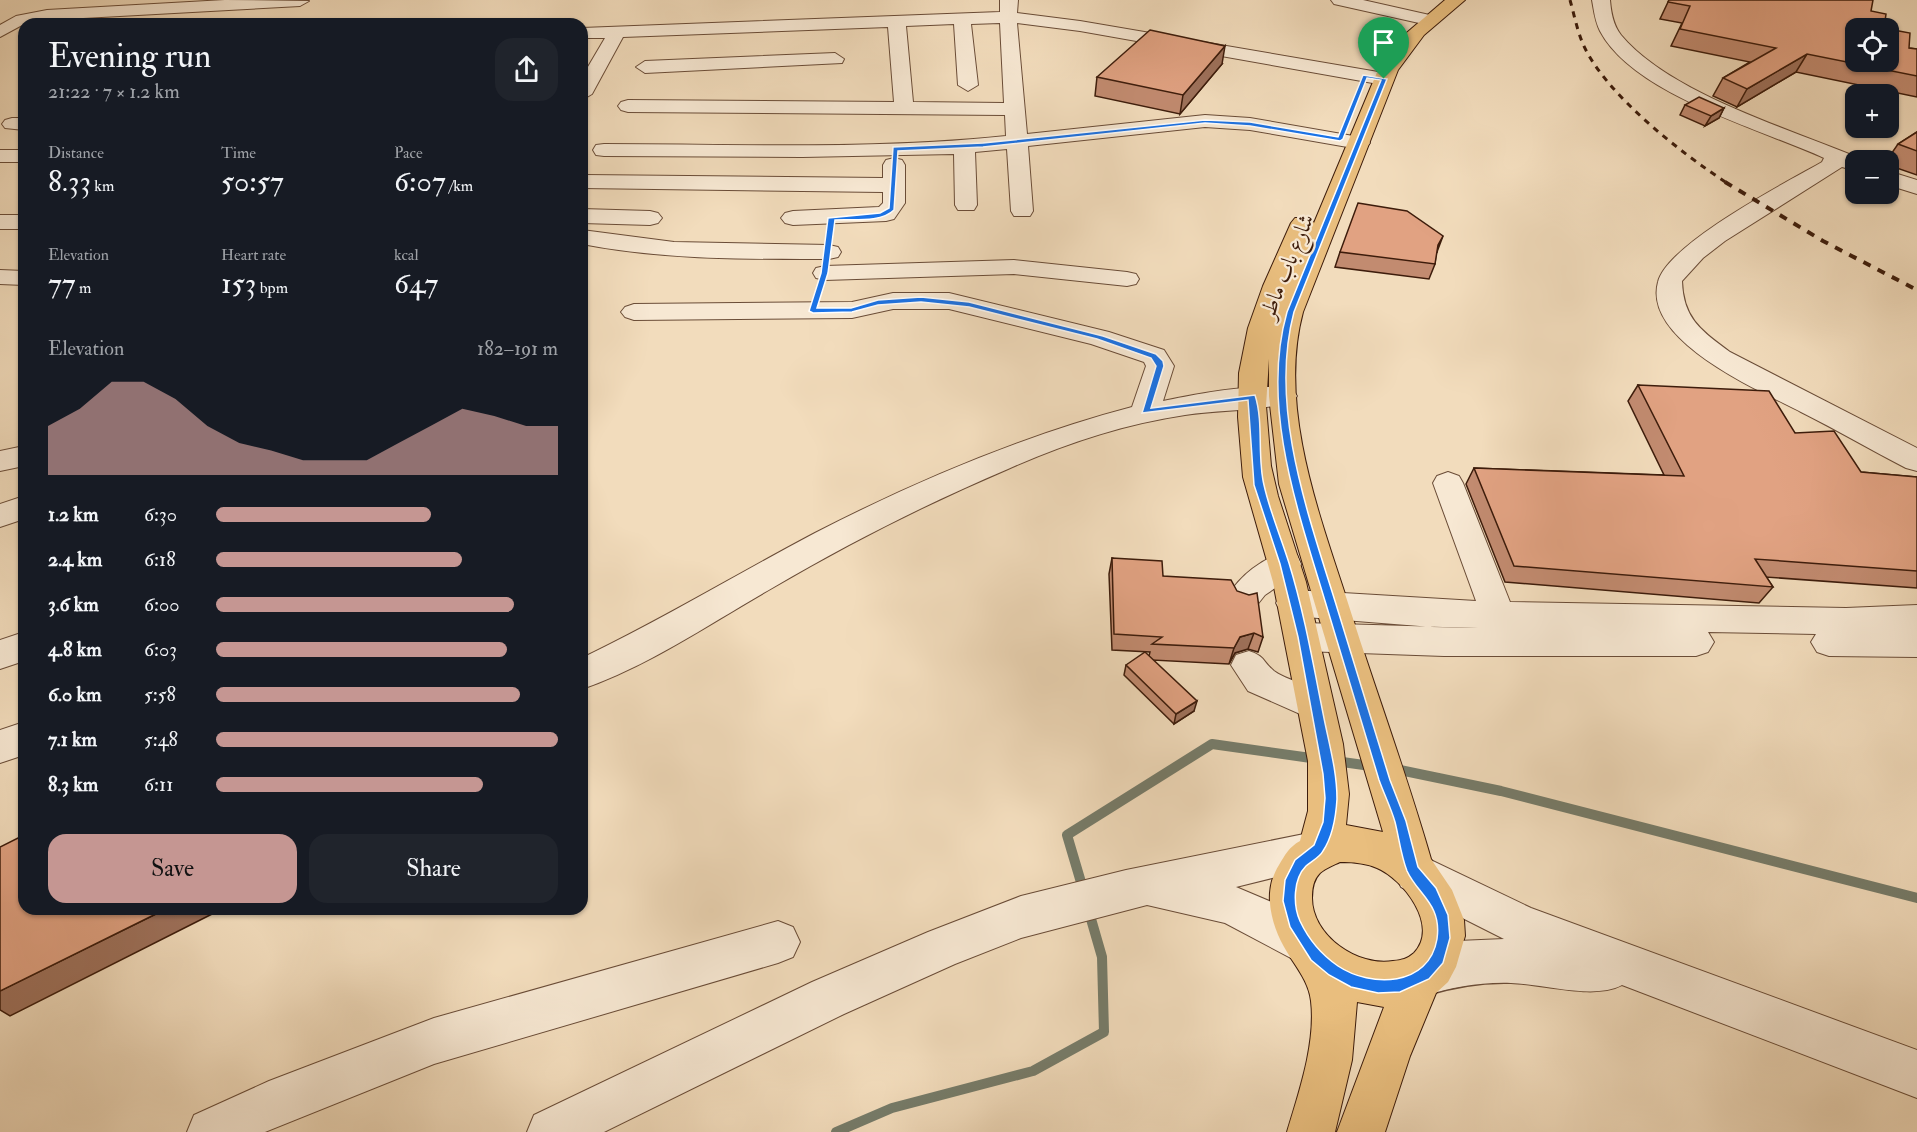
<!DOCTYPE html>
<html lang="en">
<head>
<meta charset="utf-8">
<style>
	:root { --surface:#171b24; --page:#20242c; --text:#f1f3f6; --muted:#9ea1a6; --accent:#c59692 }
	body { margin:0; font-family:"IM FELL Double Pica",Amiri,serif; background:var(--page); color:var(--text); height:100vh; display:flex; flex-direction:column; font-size:22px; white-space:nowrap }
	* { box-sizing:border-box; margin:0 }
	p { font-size:20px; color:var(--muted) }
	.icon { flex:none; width:33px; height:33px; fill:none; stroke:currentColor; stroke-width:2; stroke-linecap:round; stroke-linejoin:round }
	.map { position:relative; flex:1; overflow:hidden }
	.side { position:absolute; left:18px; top:18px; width:570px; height:897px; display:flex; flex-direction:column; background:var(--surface); border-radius:18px; box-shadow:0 2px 4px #0004 }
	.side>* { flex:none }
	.tools { position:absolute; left:1845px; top:18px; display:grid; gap:12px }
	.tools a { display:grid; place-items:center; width:54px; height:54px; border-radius:12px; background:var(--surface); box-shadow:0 2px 4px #0004; font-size:30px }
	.pin { position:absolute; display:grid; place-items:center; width:51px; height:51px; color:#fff; margin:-62px -26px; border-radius:50% 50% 50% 0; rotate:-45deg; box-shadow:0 0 6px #0007 }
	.pin .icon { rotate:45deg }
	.round { display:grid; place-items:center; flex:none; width:63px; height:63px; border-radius:18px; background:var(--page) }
	.head { display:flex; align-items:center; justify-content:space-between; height:102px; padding:0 30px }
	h1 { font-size:33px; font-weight:600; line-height:45px }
	.figures { display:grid; grid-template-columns:repeat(3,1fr); gap:9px; height:102px; padding:6px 30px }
	.figures div { display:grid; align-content:center }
	.figures b { font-size:30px; font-weight:600 }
	.figures small { font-size:16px; font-weight:400 }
	.figures p { font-size:16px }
	.chart { height:168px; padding:12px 30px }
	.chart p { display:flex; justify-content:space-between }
	.chart svg { width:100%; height:108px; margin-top:6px; fill:var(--accent); opacity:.7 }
	.cta { display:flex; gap:12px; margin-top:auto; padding:12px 30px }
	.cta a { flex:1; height:69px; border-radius:18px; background:var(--accent); color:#111; font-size:24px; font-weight:600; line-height:69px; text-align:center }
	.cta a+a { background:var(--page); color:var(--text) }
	ul { padding:0 30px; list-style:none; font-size:20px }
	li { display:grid; grid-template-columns:96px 72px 1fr; align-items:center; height:45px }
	li i { height:15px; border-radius:8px; background:var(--accent) }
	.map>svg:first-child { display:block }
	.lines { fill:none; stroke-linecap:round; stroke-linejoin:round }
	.stream { stroke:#767c6a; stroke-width:10 }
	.minor-casing { stroke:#6a4c37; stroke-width:2 }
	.major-casing { stroke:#3d1c0b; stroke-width:2 }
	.minor { fill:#f7e8d3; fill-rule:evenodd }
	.major { fill:#e9be7e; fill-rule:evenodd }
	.rail-far1 { stroke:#3d1c0b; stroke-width:3; stroke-dasharray:6 6; stroke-linecap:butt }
	.rail { stroke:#3d1c0b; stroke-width:4; stroke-dasharray:8 8; stroke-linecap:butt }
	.wall { fill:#c28b70; stroke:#3d1c0b; stroke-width:1.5 }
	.shaded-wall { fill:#9e715b; stroke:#3d1c0b; stroke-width:1.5 }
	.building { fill:#e1a282; stroke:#3d1c0b; stroke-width:1.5 }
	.route { fill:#1a73e8; stroke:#fff; stroke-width:1.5; fill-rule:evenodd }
	.labels { text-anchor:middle; stroke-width:4.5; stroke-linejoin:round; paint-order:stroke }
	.street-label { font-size:22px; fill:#3d1c0b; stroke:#f7e8d3 }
</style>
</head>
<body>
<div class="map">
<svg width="1917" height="1132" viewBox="0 0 1917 1132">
	<rect width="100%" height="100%" fill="#f2dcbc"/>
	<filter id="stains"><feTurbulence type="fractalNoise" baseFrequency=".00333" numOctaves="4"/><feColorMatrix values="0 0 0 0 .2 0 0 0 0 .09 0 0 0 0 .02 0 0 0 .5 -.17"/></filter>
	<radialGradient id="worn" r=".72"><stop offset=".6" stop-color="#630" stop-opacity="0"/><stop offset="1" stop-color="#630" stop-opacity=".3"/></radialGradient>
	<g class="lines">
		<!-- stream -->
		<g class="stream">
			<path d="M1335 761 1371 766"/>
			<path d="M1395 769 1501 791 1917 898"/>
			<path d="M1083 889 1067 835 1212 744 1318 759"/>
			<path d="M836 1132 892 1108 1033 1071 1104 1032 1102 957 1089 912"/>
		</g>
		<defs>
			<g id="minor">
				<path d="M225 0 309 1 300 6 47 20 24 24 0 37V25L16 16 47 10Z"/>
				<path d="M1000 0H1018L1017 13 1080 21 1384 73 1394 79 1384 85 1080 31 1017 23 1027 134 1205 115 1250 118 1359 137 1366 139 1370 143 1366 147 1359 149 1250 130 1205 127 1028 146 1033 211 1030 216H1014L1011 211 1007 149 975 152 977 205 974 210H958L955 205 954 154 802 157 604 156 596 155 593 150 596 145 604 144C737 144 873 150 1006 136L1005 115 628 112 621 110 618 106 621 102 628 100 894 102 888 27 623 37 592 94 582 100V77L605 38H582V28L1000 12ZM1000 23 1004 103 913 102 906 26 954 24 958 85 968 91 978 85 971 24Z"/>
				<path d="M1331 0H1363L1434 16 1437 20 1428 25 1334 4Z"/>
				<path d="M1592 0H1610C1611 12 1613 25 1621 35 1670 94 1793 130 1864 160H1856V171L1842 167 1725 241 1703 258 1682 281C1683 319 1702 331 1730 352L1917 448V471L1906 468C1871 450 1837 430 1801 412 1761 391 1642 341 1658 282 1667 244 1787 182 1822 162L1824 158C1761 129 1634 95 1600 31 1595 21 1594 11 1592 0Z"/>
				<path d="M835 53 844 59 842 63 645 73 636 67 645 61Z"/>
				<path d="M12 118H24V130L5 128 2 124 5 120Z"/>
				<rect x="0" y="150" width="24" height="12"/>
				<path d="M894 158 902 160 905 165V203L894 219 886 221 793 225 785 223 781 218 785 213 793 211 879 207 883 203V192L582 188V176L585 175 883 178V165L886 160Z"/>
				<path d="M1888 171 1917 180V194L1888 185Z"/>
				<path d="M582 209 650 211 658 213 662 218 658 223 650 225 582 223Z"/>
				<rect x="0" y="215" width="24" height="14"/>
				<path d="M582 230 674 242 829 245 838 247 841 252 838 257 829 259C746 259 664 260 582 244Z"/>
				<path d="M1014 260 1127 272 1136 274 1139 279 1136 284 1127 286 1014 274 825 280 816 278 813 273 816 268 825 266Z"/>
				<path d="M0 270 24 271V285L0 284Z"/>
				<path d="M893 293H949L1109 332 1164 350 1174 366 1163 401C1196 394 1261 381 1293 390L1297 396 1293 402C1259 411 1220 410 1185 415 1124 424 1064 444 1008 469 928 503 849 543 774 587 712 622 649 666 582 689V658C662 620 737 574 815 533 916 481 1022 436 1132 407L1146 366 1144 362 1091 344 949 309H893L852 318 634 320 625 317 621 312 625 307 634 304 852 302Z"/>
				<path d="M24 446V466L0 471V451Z"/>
				<path d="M1448 472 1459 476 1463 483 1510 602 1846 608 1917 605V657L1829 656 1817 652 1811 642 1816 634 1708 632 1714 642 1708 652 1696 656H1444L1303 651 1291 647 1285 637 1291 627 1303 623 1478 628 1432 627 1293 616 1281 612 1276 603 1281 594 1293 590 1476 601 1433 483 1437 476Z"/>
				<path d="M24 496V519L0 527V504Z"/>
				<path d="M1285 552 1297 555 1301 564 1297 573 1265 595 1257 605 1245 609 1233 605 1228 596C1240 575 1262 559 1285 552Z"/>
				<path d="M24 632V661L0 669V640Z"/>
				<path d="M1249 651C1265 656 1263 662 1274 671 1293 685 1323 683 1334 706L1329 717 1316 721 1248 691 1231 665 1236 655Z"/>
				<path d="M24 722V755L0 763V730Z"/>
				<path d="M1314 832 1329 838 1335 851 1329 864 1236 887 1281 906 1321 930 1328 945 1321 960 1306 966 1225 923 1147 905 1021 938 955 964 844 1014 604 1132H527L534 1115 812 982 928 932 1021 896 1126 870Z"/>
				<path d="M1416 853 1531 908 1917 1050V1098L1622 985C1595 1000 1543 984 1511 983 1480 982 1453 987 1424 996L1408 990 1402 974 1408 958 1458 941 1504 939 1401 887 1395 873 1401 859Z"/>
				<path d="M778 921 793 927 800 942 793 957 778 963 434 1064 265 1132H187L194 1115 269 1081 434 1018Z"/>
			</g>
			<path id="major" d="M1445 0H1465L1424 35 1398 70 1303 312C1278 405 1318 511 1347 600 1374 686 1406 772 1431 859L1452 890 1464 920 1465 936 1456 967 1448 982 1436 993 1410 1056 1385 1132H1337L1384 1007 1357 1002 1352 1060 1335 1132H1287C1299 1092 1316 1043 1311 1001 1309 982 1296 967 1287 952 1271 926 1262 892 1279 865 1285 855 1289 847 1300 841L1308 811V761L1273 582 1243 477 1238 417 1239 373 1248 328 1263 286 1291 223 1295 218H1311L1314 223 1378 70 1403 36ZM1269 359V396L1279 484 1383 832 1346 825 1349 794 1343 744 1306 582 1278 496 1271 466 1266 406ZM1340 862C1352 862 1366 863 1377 868 1403 879 1440 926 1414 953 1407 959 1402 960 1393 961 1358 967 1312 936 1312 898 1312 889 1313 880 1320 873 1326 868 1334 865 1340 862Z"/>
		</defs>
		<!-- minor casing -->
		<use href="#minor" class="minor-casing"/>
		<!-- major casing -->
		<use href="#major" class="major-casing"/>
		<!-- minor -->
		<use href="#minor" class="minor"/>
		<!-- major -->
		<use href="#major" class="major"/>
		<!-- rail-far1 -->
		<path class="rail-far1" d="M1570 0C1574 14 1577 30 1583 44 1605 94 1681 153 1727 183"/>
		<!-- rail -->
		<path class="rail" d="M1725 182 1823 241 1917 290"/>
	</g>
	<!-- wall -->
	<g class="wall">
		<path d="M1669 0 1871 11 1884 28 1909 48 1917 49V97L1796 72 1737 107 1713 96 1723 78 1750 62 1671 46 1682 23 1660 19Z"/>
		<path d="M1222 64 1180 114 1095 96 1097 77Z"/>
		<path d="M1685 105 1724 108 1719 118 1705 126 1680 115Z"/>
		<path d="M1917 132V175L1888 165V160H1887L1898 144Z"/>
		<path d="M1340 252H1437L1436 254 1435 264 1429 279 1335 267Z"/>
		<path d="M1638 385 1795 433 1861 472 1917 477V588L1766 577 1773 587 1759 603 1505 582 1466 484 1474 468 1664 475 1628 401Z"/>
		<path d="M1112 558 1163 576 1263 637 1258 652 1248 649 1235 653 1229 664 1153 660 1194 711 1174 724 1124 675 1126 665 1149 656 1150 652 1112 650 1109 574Z"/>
	</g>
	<!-- shaded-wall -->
	<g class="shaded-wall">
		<path d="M1225 46 1222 64 1180 114 1183 95Z"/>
		<path d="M1807 54 1796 72 1737 107 1747 89Z"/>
		<path d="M1724 108 1719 118 1705 126 1711 116Z"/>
		<path d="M1443 236 1437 252 1432 260 1438 245Z"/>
		<path d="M1254 633 1248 649 1235 653 1229 664 1234 648 1240 637Z"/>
		<path d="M1197 701 1194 711 1174 724 1176 714Z"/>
		<path d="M166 909H222L10 1016 0 1010V991Z"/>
	</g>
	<!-- building -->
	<g class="building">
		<path d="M1669 0H1873L1871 11 1886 14 1884 28H1856V62H1888V29L1910 33 1909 48 1917 49V76L1807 54 1747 89 1723 78 1776 48 1680 29 1690 6 1668 2Z"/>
		<path d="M1150 30 1225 46 1183 95 1097 77Z"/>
		<path d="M1699 97 1724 108 1711 116 1685 105Z"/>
		<path d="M1917 132V151L1898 144Z"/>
		<path d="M1358 203 1407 211 1443 236 1438 245 1435 264 1340 252Z"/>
		<path d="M1638 385 1769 391 1795 433 1834 431 1861 472 1917 477V571L1755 559 1773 587 1514 566 1474 468 1684 476Z"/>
		<path d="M1112 558 1162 561 1163 576 1231 580 1237 591 1249 595 1257 593 1263 637 1254 633 1240 637 1234 648 1152 644 1162 637 1114 634Z"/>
		<path d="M1145 652 1197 701 1176 714 1126 665Z"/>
		<path d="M24 835V909H166L0 991V847Z"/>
	</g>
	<!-- route -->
	<path class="route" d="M1363 75 1387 79 1294 312C1269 406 1307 511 1335 601 1353 661 1372 720 1390 780L1406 821 1418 867 1436 888 1448 915 1450 938 1443 963 1429 979 1400 992 1378 993 1351 987 1329 975 1311 960 1290 927 1283 901 1285 880 1295 860 1314 845 1323 822 1325 798 1323 774 1298 637 1280 564 1254 485 1248 400 1142 413 1156 366 1151 358 1097 339 969 307 921 302 878 305 852 312 813 313 809 311 821 273 828 218 880 213 889 208 893 147 983 143 1205 120 1250 122 1338 137ZM1367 78 1381 80 1287 312C1260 406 1298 511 1325 601 1343 661 1361 720 1379 780 1384 794 1391 808 1395 822 1399 838 1401 856 1407 871 1418 895 1442 904 1437 939 1429 987 1371 988 1338 966 1322 955 1308 938 1300 921 1293 905 1293 879 1306 866 1312 861 1320 857 1323 851 1333 836 1336 816 1337 799 1337 773 1330 747 1325 723 1314 669 1305 615 1289 563 1281 537 1270 512 1264 485 1257 457 1264 423 1255 395L1151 408 1164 366 1163 361 1156 354 1103 336 969 302 921 297 878 300 851 308H817L828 273 835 220C853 219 881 223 894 210L898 151 983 147 1205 123 1250 126 1340 141 1343 139Z"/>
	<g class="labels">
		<!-- street labels -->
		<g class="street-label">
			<text transform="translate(1286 266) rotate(-68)" y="8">شارع باب ماطر</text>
		</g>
	</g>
	<rect width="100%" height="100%" filter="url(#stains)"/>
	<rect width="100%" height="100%" fill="url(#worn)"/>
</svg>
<div class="tools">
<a><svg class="icon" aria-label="locate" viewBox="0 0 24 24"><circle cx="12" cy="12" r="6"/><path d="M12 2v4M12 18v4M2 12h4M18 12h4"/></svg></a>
<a>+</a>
<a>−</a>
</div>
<div class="pin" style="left:1384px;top:79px;background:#1e9e55"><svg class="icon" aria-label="arrive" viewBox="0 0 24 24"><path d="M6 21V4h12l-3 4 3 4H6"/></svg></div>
<section class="side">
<div class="head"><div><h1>Evening run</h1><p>21:22 · 7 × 1.2 km</p></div><a class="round"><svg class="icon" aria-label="share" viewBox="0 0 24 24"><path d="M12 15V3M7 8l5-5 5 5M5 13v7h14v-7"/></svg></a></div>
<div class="figures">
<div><p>Distance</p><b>8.33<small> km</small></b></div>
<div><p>Time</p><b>50:57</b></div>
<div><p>Pace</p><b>6:07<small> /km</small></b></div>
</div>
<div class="figures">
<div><p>Elevation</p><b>77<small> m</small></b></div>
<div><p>Heart rate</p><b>153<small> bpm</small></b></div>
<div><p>kcal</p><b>647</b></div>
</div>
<div class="chart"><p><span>Elevation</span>182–191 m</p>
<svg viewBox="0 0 160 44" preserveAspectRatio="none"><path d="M0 44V24L10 17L20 6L30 6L40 13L50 24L60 31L70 34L80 38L90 38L100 38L110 31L120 24L130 17L140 20L150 24L160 24V44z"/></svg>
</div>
<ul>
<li><b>1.2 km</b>6:30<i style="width:63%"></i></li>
<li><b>2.4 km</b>6:18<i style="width:72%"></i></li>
<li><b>3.6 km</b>6:00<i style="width:87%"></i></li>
<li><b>4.8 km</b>6:03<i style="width:85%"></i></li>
<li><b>6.0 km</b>5:58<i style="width:89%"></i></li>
<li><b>7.1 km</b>5:48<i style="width:100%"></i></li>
<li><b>8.3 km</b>6:11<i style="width:78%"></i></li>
</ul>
<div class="cta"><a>Save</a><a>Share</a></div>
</section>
</div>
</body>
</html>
